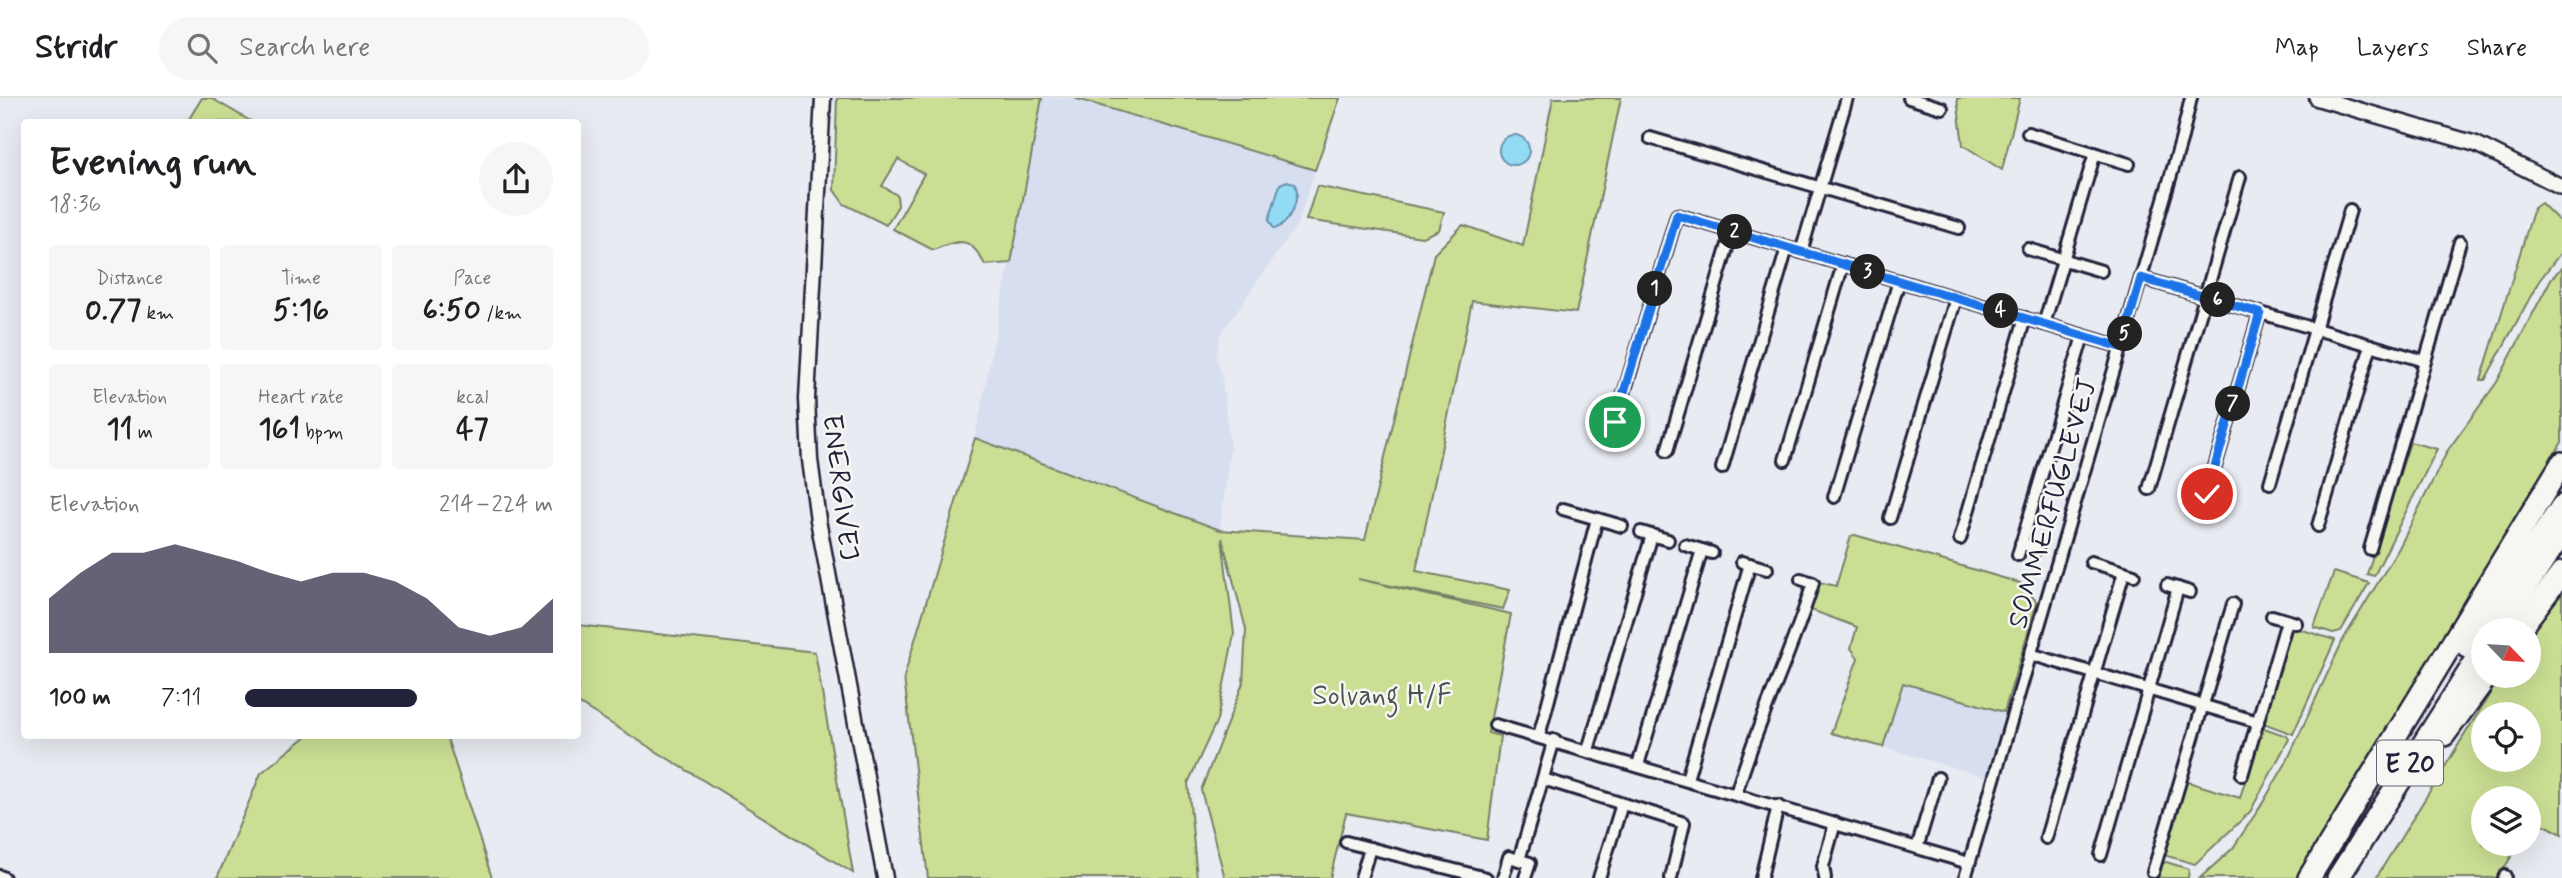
<!DOCTYPE html>
<html lang="en">
<head>
<meta charset="utf-8">
<style>
	:root { --surface:#fff; --page:#f6f6f6; --text:#202124; --muted:#757577; --line:#e0e0e0; --accent:#22223b }
	body { margin:0; font-family:Mynerve,sans-serif; background:var(--page); color:var(--text); height:100vh; display:flex; flex-direction:column; font-size:26px; white-space:nowrap }
	* { box-sizing:border-box; margin:0 }
	p { font-size:23px; color:var(--muted) }
	.icon { flex:none; width:38px; height:38px; fill:none; stroke:currentColor; stroke-width:2; stroke-linecap:round; stroke-linejoin:round }
	.map { position:relative; flex:1; overflow:hidden }
	.details { position:absolute; left:21px; top:21px; width:560px; height:620px; display:flex; flex-direction:column; background:var(--surface); border-radius:7px; box-shadow:0 7px 28px #0002 }
	.details>* { flex:none }
	.needle { width:46px; rotate:115deg }
	.controls { position:absolute; left:2471px; top:520px; display:grid; gap:14px }
	.controls a { display:grid; place-items:center; width:70px; height:70px; border-radius:50%; background:var(--surface); box-shadow:0 7px 28px #0002; font-size:35px }
	.pin { position:absolute; display:grid; place-items:center; width:60px; height:60px; color:#fff; margin:-30px; border:4px solid #fff; border-radius:50%; box-shadow:0 2px 7px #0007 }
	.km { position:absolute; width:35px; height:35px; margin:-18px; border-radius:50%; background:#222; color:#fff; font-size:19px; line-height:35px; text-align:center }
	.round { display:grid; place-items:center; flex:none; width:74px; height:74px; border-radius:37px; background:var(--page) }
	.overview { display:flex; align-items:center; justify-content:space-between; height:119px; padding:0 28px }
	h1 { font-size:38px; font-weight:700; line-height:52px }
	.stats { display:grid; grid-template-columns:repeat(3,1fr); gap:10px; height:119px; padding:7px 28px }
	.stats div { display:grid; align-content:center; border-radius:7px; background:var(--page); text-align:center }
	.stats b { font-size:30px; font-weight:700 }
	.stats small { font-size:19px; font-weight:400 }
	.stats p { font-size:19px }
	.chart { height:196px; padding:14px 28px }
	.chart p { display:flex; justify-content:space-between }
	.chart svg { width:100%; height:126px; margin-top:7px; fill:var(--accent); opacity:.7 }
	ul { padding:0 28px; list-style:none; font-size:23px }
	li { display:grid; grid-template-columns:112px 84px 1fr; align-items:center; height:52px }
	li i { height:18px; border-radius:9px; background:var(--accent) }
	header { display:flex; align-items:center; gap:42px; box-sizing:border-box; height:98px; padding:0 35px; background:var(--surface); border-bottom:2px solid var(--line) }
	header strong { font-size:33px }
	nav { display:flex; gap:38px; margin-inline-start:auto; font-size:24px }
	.search { width:490px; height:63px; background:var(--page); display:flex; align-items:center; gap:18px; box-sizing:border-box; padding:0 24px; border-radius:38px; color:var(--muted); font-size:26px }
	.map>svg:first-child { display:block }
	.built { fill:#d7def0 }
	.green { fill:#cbdf94; stroke:#768068; stroke-width:2; fill-rule:evenodd }
	.water { fill:#93dbf5; stroke:#6691ab; stroke-width:2 }
	.lines { fill:none; stroke-linecap:round; stroke-linejoin:round }
	.minor-casing { stroke:#22223b; stroke-width:16 }
	.tertiary-casing { stroke:#22223b; stroke-width:19 }
	.motorway-casing { stroke:#22223b; stroke-width:26 }
	.minor { stroke:#f6f6f2; stroke-width:10 }
	.tertiary { stroke:#f6f6f2; stroke-width:14 }
	.motorway { stroke:#f6f6f2; stroke-width:21 }
	.route-casing { stroke:#fff; stroke-width:14 }
	.route { stroke:#1a73e8; stroke-width:9 }
	.labels { text-anchor:middle; stroke-width:5; stroke-linejoin:round; paint-order:stroke }
	.shield { fill:#f6f6f2; stroke:#626272; stroke-width:2 }
	.shield-label { font-size:26px; font-weight:bold; fill:#22223b }
	.street-label { font-size:28px; fill:#22223b; stroke:#f6f6f2 }
	.park-label { font-size:28px; fill:#4c5151; stroke:#f6f6f2 }
</style>
</head>
<body>
<header>
<strong>Stridr</strong>
<div class="search"><svg class="icon" aria-label="search" viewBox="0 0 24 24"><circle cx="10" cy="10" r="6"/><path d="M15 15l6 6"/></svg>Search here</div>
<nav><a>Map</a><a>Layers</a><a>Share</a></nav>
</header>
<div class="map">
<svg width="2562" height="780" viewBox="0 0 2562 780">
	<rect width="100%" height="100%" fill="#e8ebf1"/>
	<filter id="ink" filterUnits="userSpaceOnUse"><feTurbulence type="fractalNoise" baseFrequency=".0143" numOctaves="2"/><feDisplacementMap in="SourceGraphic" scale="14" xChannelSelector="R" yChannelSelector="G"/><feConvolveMatrix kernelMatrix="1 2 1 2 8 2 1 2 1" color-interpolation-filters="sRGB"/></filter>
	<g filter="url(#ink)">
		<!-- built -->
		<g class="built">
			<path d="M1042 0H1074L1315 72 1298 125 1220 237 1216 260 1221 273 1230 350 1220 432 975 340Z"/>
			<path d="M1903 585 2004 614 1986 679 1883 649Z"/>
		</g>
		<!-- green -->
		<g class="green">
			<path d="M202 0H211L252 24H187Z"/>
			<path d="M837 0H1042L1011 165 985 167C971 139 961 140 933 152L893 131 924 76 898 61 882 88 897 97 898 108 886 127 844 106 834 92Z"/>
			<path d="M1074 0H1340L1315 72Z"/>
			<path d="M1553 0H1621L1576 215 1472 203 1416 473 1510 492 1503 511 1358 481 1511 516 1488 635 1500 638 1487 742 1346 715 1330 780H1225L1201 692 1243 585 1246 531 1222 440 1234 536 1217 622 1188 685 1197 780H928L904 579 975 340 1220 432 1365 442 1434 156 1463 127 1523 148Z"/>
			<path d="M1957 0H2020L2002 72 1963 47Z"/>
			<path d="M1317 88 1321 89 1444 114 1439 132 1422 139 1306 122Z"/>
			<path d="M2541 105 2562 126V153L2539 183 2485 282H2481L2534 110Z"/>
			<path d="M2562 169V344L2296 780H2200L2233 750 2262 706 2286 665 2343 542 2399 450 2448 352 2497 284 2551 181Z"/>
			<path d="M2410 344 2437 351 2374 478 2367 476Z"/>
			<path d="M1855 437 2020 485 2037 504 2004 614 1903 585 1883 649 1831 635 1858 560 1851 550 1857 529 1811 512 1819 484 1836 488 1851 438Z"/>
			<path d="M2334 474 2369 485 2341 533 2333 535 2314 529Z"/>
			<path d="M2562 491V736L2534 721 2529 728V700H2483V746H2519L2498 780H2376L2501 578H2529V534ZM2483 616H2529V662H2483Z"/>
			<path d="M578 527 815 554 853 775 578 605Z"/>
			<path d="M2293 529 2335 542 2293 636 2263 625Z"/>
			<path d="M2261 629 2287 638 2289 641 2250 714 2195 766 2167 758 2164 754 2185 683 2240 700Z"/>
			<path d="M308 637H446L492 780H217L261 675Z"/>
			<path d="M2166 764 2189 771 2188 780H2156L2161 766Z"/>
		</g>
		<!-- water -->
		<g class="water">
			<circle cx="1514" cy="52" r="15"/>
			<path d="M1287 83 1294 85C1303 98 1289 127 1274 131L1269 122 1280 86Z"/>
		</g>
		<g class="lines">
			<defs>
				<g id="minor">
					<path d="M1909 0 1942 10"/>
					<path d="M2028 35 2129 66"/>
					<path d="M1650 40 1959 130"/>
					<path d="M2028 151 2101 173"/>
					<path d="M1801 154 1847 0"/>
					<path d="M2141 180 2425 263"/>
					<path d="M2044 226 2095 55"/>
					<path d="M1613 332 1677 117 2121 249"/>
					<path d="M1667 353 1732 133"/>
					<path d="M1785 362 1843 166"/>
					<path d="M1722 370 1787 150"/>
					<path d="M2270 385 2350 112"/>
					<path d="M2149 391 2240 79"/>
					<path d="M2207 396 2260 215"/>
					<path d="M1834 399 1899 183"/>
					<path d="M1563 411 1622 428"/>
					<path d="M1890 420 1956 200"/>
					<path d="M2318 428 2371 247"/>
					<path d="M1641 434 1668 442"/>
					<path d="M1960 441 2025 220"/>
					<path d="M2021 445 2037 451"/>
					<path d="M1685 447 1712 455"/>
					<path d="M2370 451 2460 144"/>
					<path d="M2018 457 2083 238"/>
					<path d="M1742 464 1767 471"/>
					<path d="M2091 464 2134 477"/>
					<path d="M2167 487 2190 494"/>
					<path d="M2272 518 2296 525"/>
					<path d="M2030 556 2258 624"/>
					<path d="M1495 627 1969 765"/>
					<path d="M1539 638 1597 421"/>
					<path d="M1588 652 1652 437"/>
					<path d="M1638 667 1702 452"/>
					<path d="M2242 677 2287 523"/>
					<path d="M1543 681 1684 725 1671 780"/>
					<path d="M1687 681 1750 466"/>
					<path d="M1736 696C1757 624 1791 557 1813 485L1801 481"/>
					<path d="M2046 740 2124 474"/>
					<path d="M1346 744 1486 780"/>
					<path d="M1917 750 1938 680"/>
					<path d="M2101 757 2178 490"/>
					<path d="M1519 762 1554 642"/>
					<path d="M2153 774 2233 506"/>
					<path d="M0 778 4 780"/>
					<path d="M1361 780 1370 750"/>
					<path d="M1503 780 1509 759 1530 765 1525 780"/>
					<path d="M1599 780 1622 706"/>
					<path d="M1761 780 1778 708"/>
					<path d="M1825 780 1823 768 1835 725"/>
					<path d="M1965 780 2181 43 2191 0"/>
					<path d="M2504 780 2505 778"/>
				</g>
				<g id="tertiary">
					<path d="M823 0 807 301 810 362 818 422 885 780"/>
					<path d="M2317 0 2476 46 2562 89"/>
				</g>
				<g id="motorway">
					<path d="M2497 532 2562 435"/>
					<path d="M2519 532 2562 475"/>
					<path d="M2468 549 2562 408"/>
					<path d="M2444 637 2487 578"/>
					<path d="M2309 780 2562 365"/>
					<path d="M2338 780 2483 552"/>
				</g>
			</defs>
			<!-- minor casing -->
			<use href="#minor" class="minor-casing"/>
			<!-- tertiary casing -->
			<use href="#tertiary" class="tertiary-casing"/>
			<!-- motorway casing -->
			<use href="#motorway" class="motorway-casing"/>
			<!-- minor -->
			<use href="#minor" class="minor"/>
			<!-- tertiary -->
			<use href="#tertiary" class="tertiary"/>
			<!-- motorway -->
			<use href="#motorway" class="motorway"/>
		</g>
	</g>
	<g class="lines" filter="url(#ink)">
		<defs>
			<path id="route" d="M1615 324 1677 117 2121 249 2141 180 2260 215 2207 396"/>
		</defs>
		<!-- route casing -->
		<use href="#route" class="route-casing"/>
		<!-- route -->
		<use href="#route" class="route"/>
	</g>
	<g class="labels">
		<!-- shield labels -->
		<rect class="shield" x="2377" y="642.5" width="66" height="45" rx="5"/>
		<g class="shield-label">
			<text x="2410" y="674">E 20</text>
		</g>
		<!-- street labels -->
		<g class="street-label">
			<text transform="translate(842 389) rotate(83)" y="10">ENERGIVEJ</text>
			<text transform="translate(2051 405) rotate(-74)" y="10">SOMMERFUGLEVEJ</text>
		</g>
		<!-- park labels -->
		<g class="park-label">
			<text x="1382" y="606">Solvang H/F</text>
		</g>
	</g>
</svg>
<div class="controls">
<a><svg class="needle" viewBox="-14 -14 28 28"><path d="M0-13l5 13h-10z" fill="#e53935"/><path d="M0 13l5-13h-10z" fill="#757577"/></svg></a>
<a><svg class="icon" aria-label="locate" viewBox="0 0 24 24"><circle cx="12" cy="12" r="6"/><path d="M12 2v4M12 18v4M2 12h4M18 12h4"/></svg></a>
<a><svg class="icon" aria-label="layers" viewBox="0 0 24 24"><path d="M12 4l9 5-9 5-9-5zM3 14l9 5 9-5"/></svg></a>
</div>
<div class="pin" style="left:1615px;top:324px;background:#1e9e55"><svg class="icon" aria-label="arrive" viewBox="0 0 24 24"><path d="M6 21V4h12l-3 4 3 4H6"/></svg></div>
<div class="pin" style="left:2207px;top:396px;background:#d93025"><svg class="icon" aria-label="check" viewBox="0 0 24 24"><path d="M5 12l5 5 9-10"/></svg></div>
<b class="km" style="left:1655px;top:191px">1</b>
<b class="km" style="left:1735px;top:134px">2</b>
<b class="km" style="left:1868px;top:174px">3</b>
<b class="km" style="left:2001px;top:213px">4</b>
<b class="km" style="left:2125px;top:236px">5</b>
<b class="km" style="left:2218px;top:202px">6</b>
<b class="km" style="left:2233px;top:306px">7</b>
<section class="details">
<div class="overview"><div><h1>Evening run</h1><p>18:36</p></div><a class="round"><svg class="icon" aria-label="share" viewBox="0 0 24 24"><path d="M12 15V3M7 8l5-5 5 5M5 13v7h14v-7"/></svg></a></div>
<div class="stats">
<div><p>Distance</p><b>0.77<small> km</small></b></div>
<div><p>Time</p><b>5:16</b></div>
<div><p>Pace</p><b>6:50<small> /km</small></b></div>
</div>
<div class="stats">
<div><p>Elevation</p><b>11<small> m</small></b></div>
<div><p>Heart rate</p><b>161<small> bpm</small></b></div>
<div><p>kcal</p><b>47</b></div>
</div>
<div class="chart"><p><span>Elevation</span>214–224 m</p>
<svg viewBox="0 0 160 44" preserveAspectRatio="none"><path d="M0 44V25L10 16L20 9L30 9L40 6L50 9L60 12L70 16L80 19L90 16L100 16L110 19L120 25L130 35L140 38L150 35L160 25V44z"/></svg>
</div>
<ul>
<li><b>100 m</b>7:11<i style="width:56%"></i></li>
</ul>
</section>
</div>
</body>
</html>
